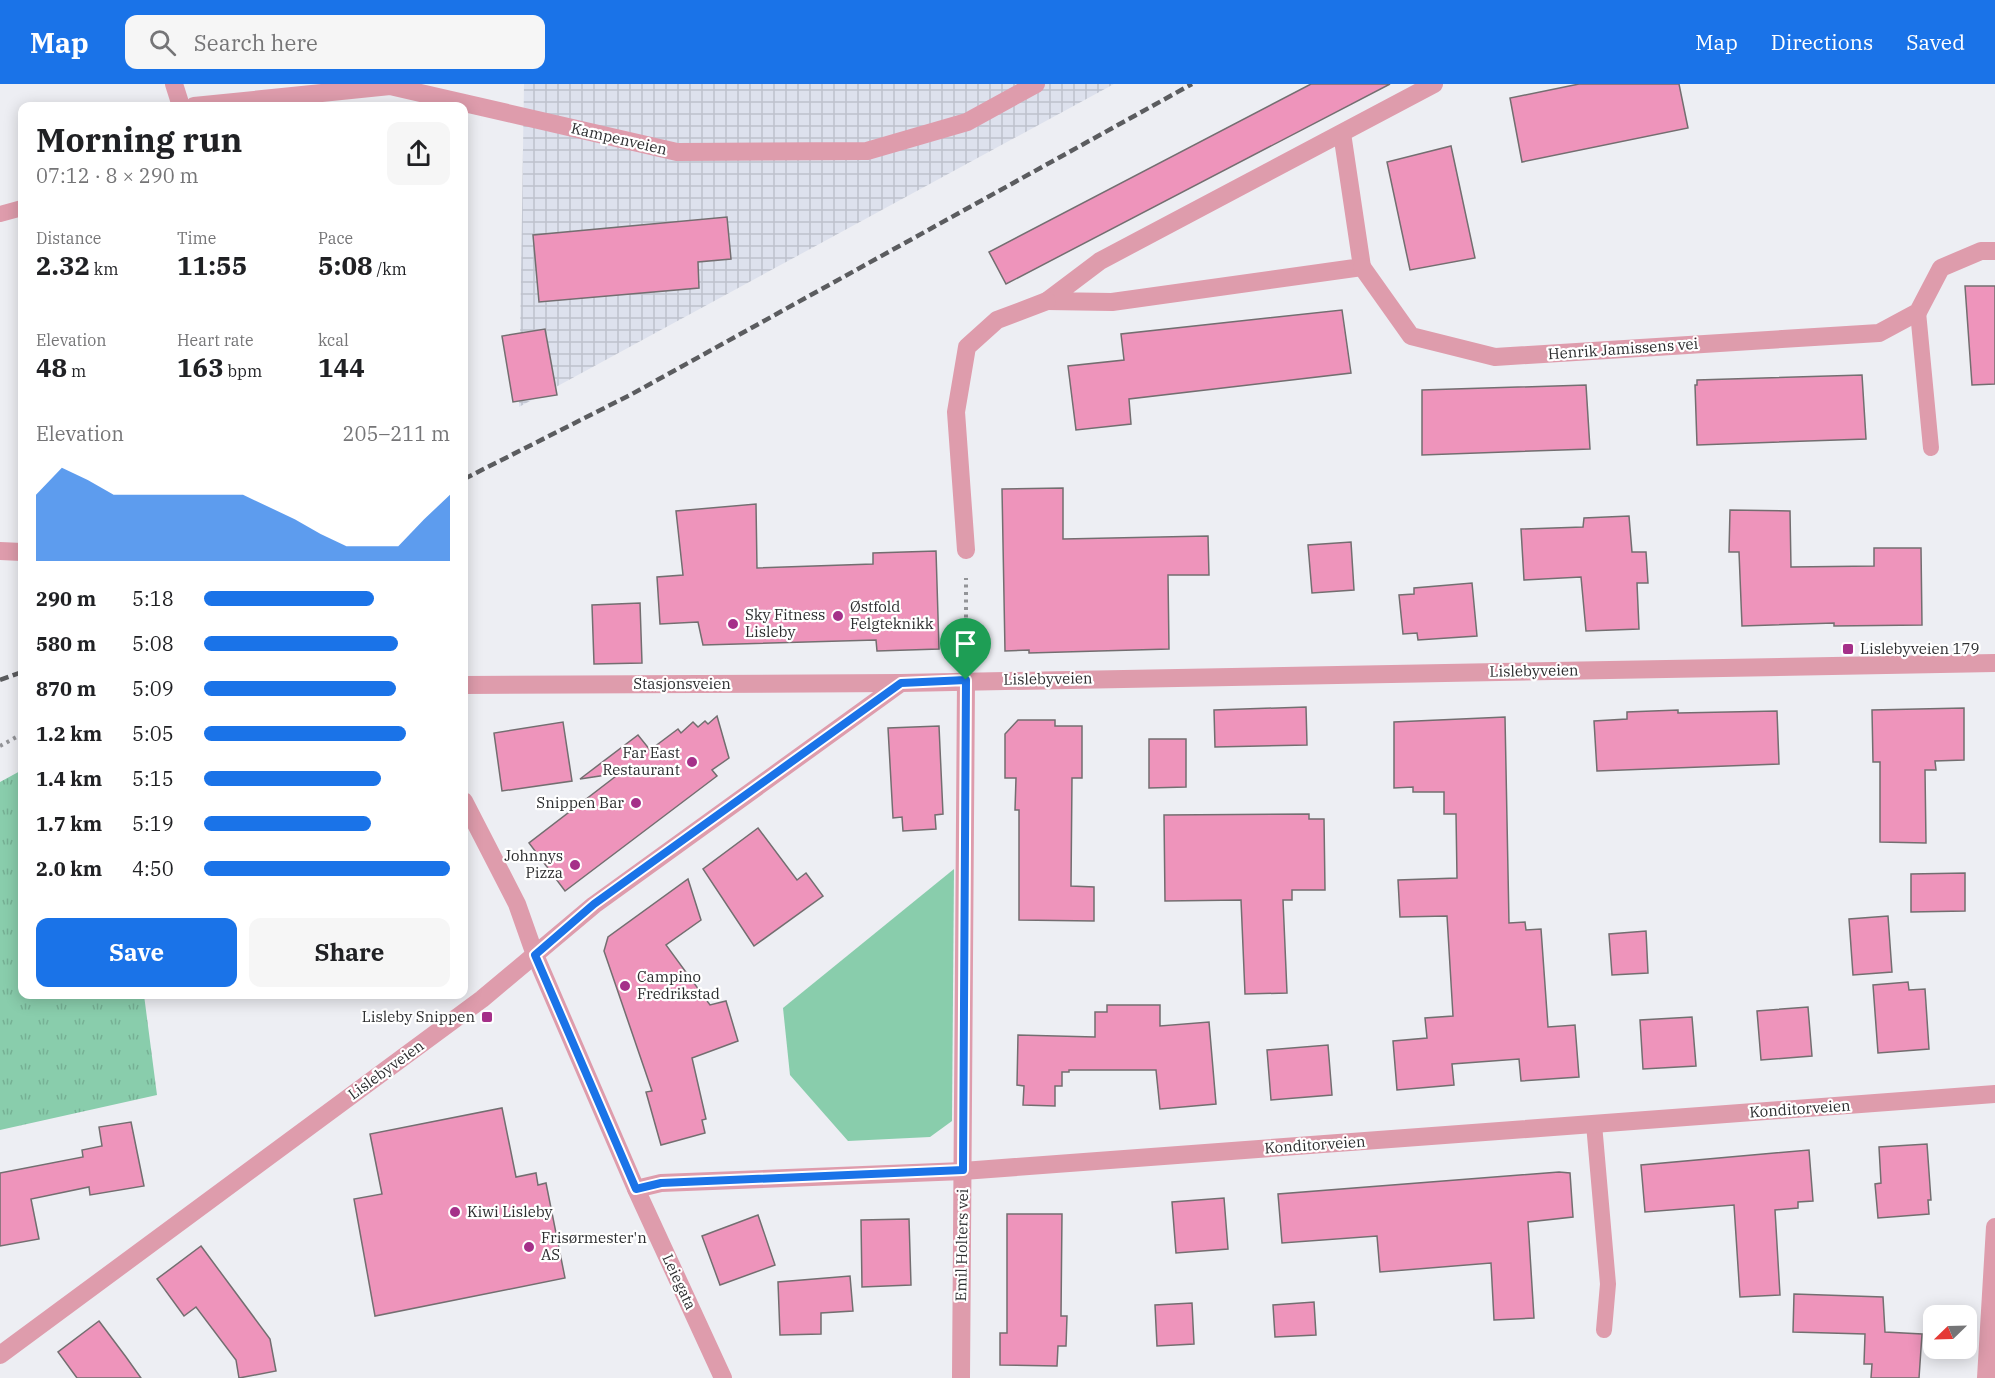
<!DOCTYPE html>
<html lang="en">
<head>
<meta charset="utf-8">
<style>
	:root { --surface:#fff; --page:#f6f6f6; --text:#202124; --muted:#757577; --accent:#1a73e8 }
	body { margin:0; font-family:"IBM Plex Serif",serif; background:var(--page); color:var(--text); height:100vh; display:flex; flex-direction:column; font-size:22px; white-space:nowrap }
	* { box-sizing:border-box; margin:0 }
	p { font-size:20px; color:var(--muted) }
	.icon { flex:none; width:33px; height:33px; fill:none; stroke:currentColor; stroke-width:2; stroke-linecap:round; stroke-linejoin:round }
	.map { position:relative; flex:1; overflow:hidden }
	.sheet { position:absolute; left:18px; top:18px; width:450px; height:897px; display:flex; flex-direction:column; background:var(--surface); border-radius:12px; box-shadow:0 3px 15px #0003 }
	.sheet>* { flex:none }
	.needle { width:39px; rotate:247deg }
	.fabs { position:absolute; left:1923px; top:1221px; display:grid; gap:12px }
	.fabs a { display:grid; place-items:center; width:54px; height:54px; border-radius:12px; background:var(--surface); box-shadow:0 3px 15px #0003; font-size:30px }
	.pin { position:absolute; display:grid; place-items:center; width:51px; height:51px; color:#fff; margin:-62px -26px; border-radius:50% 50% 50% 0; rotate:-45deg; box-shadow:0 0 6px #0007 }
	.pin .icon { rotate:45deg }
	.round { display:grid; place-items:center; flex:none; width:63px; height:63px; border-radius:12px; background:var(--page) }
	.summary { display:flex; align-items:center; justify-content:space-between; height:102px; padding:0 18px }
	h1 { font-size:33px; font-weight:700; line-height:45px }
	.stats { display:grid; grid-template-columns:repeat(3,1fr); gap:9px; height:102px; padding:6px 18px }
	.stats div { display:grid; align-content:center }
	.stats b { font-size:26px; font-weight:700 }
	.stats small { font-size:16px; font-weight:400 }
	.stats p { font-size:16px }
	.chart { height:168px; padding:12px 18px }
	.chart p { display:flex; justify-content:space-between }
	.chart svg { width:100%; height:108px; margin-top:6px; fill:var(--accent); opacity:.7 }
	.cta { display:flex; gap:12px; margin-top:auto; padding:12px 18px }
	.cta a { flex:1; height:69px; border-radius:12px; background:var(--accent); color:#fff; font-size:24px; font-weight:700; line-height:69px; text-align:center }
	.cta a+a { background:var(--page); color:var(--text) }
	ul { padding:0 18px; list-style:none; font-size:20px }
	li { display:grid; grid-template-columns:96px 72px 1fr; align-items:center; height:45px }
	li i { height:15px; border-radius:8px; background:var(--accent) }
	header { display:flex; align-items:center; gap:36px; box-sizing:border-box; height:84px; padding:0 30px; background:var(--accent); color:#fff }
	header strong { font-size:28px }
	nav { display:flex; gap:33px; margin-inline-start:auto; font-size:21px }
	.search { width:420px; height:54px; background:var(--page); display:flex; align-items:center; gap:15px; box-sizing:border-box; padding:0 21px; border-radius:12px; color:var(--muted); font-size:22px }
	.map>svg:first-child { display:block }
	.industrial { fill:url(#industrial-grid) }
	.grass { fill:url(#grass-tufts) }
	.green { fill:#89cdac }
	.building { fill:#ee94bb; stroke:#736e70; stroke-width:1.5 }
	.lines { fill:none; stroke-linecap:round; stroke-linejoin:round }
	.path { stroke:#939498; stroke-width:4; stroke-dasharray:3 4.5; stroke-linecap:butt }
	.service { stroke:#de9cac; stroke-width:16 }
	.minor { stroke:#de9cac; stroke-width:18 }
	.tertiary { stroke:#de9cac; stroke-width:18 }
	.rail { stroke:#5b5c5f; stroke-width:4.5; stroke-dasharray:9 4.5; stroke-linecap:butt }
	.route-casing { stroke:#fff; stroke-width:12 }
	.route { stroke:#1a73e8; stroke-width:8 }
	.poi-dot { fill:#a53089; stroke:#fff; stroke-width:2 }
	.labels { text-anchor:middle; stroke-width:4.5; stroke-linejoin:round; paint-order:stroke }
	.street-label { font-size:15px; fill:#2c2d2f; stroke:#fff }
	.poi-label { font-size:15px; fill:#2c2d2f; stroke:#fff; text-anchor:start }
</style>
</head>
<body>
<header>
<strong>Map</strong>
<div class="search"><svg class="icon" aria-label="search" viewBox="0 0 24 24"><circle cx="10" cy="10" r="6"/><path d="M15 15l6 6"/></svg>Search here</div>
<nav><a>Map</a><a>Directions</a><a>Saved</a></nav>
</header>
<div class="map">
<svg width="1995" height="1294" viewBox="0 0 1995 1294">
	<defs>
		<pattern id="industrial-grid" width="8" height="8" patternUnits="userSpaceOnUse" patternTransform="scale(1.5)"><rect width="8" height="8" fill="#dde1ed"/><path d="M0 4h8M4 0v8" fill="none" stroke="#bec1cc"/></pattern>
		<pattern id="grass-tufts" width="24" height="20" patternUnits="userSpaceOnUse" patternTransform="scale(1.5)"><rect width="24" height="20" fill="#89cdac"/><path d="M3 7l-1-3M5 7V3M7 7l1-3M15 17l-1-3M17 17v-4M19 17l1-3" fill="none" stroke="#76b094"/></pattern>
	</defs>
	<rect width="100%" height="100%" fill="#edeef3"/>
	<!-- industrial -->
	<path class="industrial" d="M524 0H1114L519 323Z"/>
	<!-- grass -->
	<path class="grass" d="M22 686V910L144 911 157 1011 0 1046V698Z"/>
	<!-- green -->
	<path class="green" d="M954 785 952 1037 930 1053 848 1057 790 991 783 924Z"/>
	<!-- building -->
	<g class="building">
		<path d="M1311 0H1390L1006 200 989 168Z"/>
		<path d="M1579 0H1679L1688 44 1522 78 1510 14Z"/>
		<path d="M1451 62 1475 174 1410 186 1387 78Z"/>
		<path d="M727 133 731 175 698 178 699 204 539 218 533 151Z"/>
		<path d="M1965 202H1995V300L1972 301Z"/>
		<path d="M1342 226 1351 289 1129 315 1131 340 1076 346 1068 282 1124 276 1121 250Z"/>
		<path d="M545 245 557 311 513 318 502 252Z"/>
		<path d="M1862 291 1866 355 1697 361 1695 301H1697V296Z"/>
		<path d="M1586 301 1590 365 1422 371V306Z"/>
		<path d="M1063 404V455L1208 452 1209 491H1168L1169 565 1029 569V566L1005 567 1002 405Z"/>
		<path d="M756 420 757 484 873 480V469L936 467 939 565 877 567 876 556 703 561 698 538 660 540 657 493 683 491 676 427Z"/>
		<path d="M1730 426 1790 427 1791 483 1874 482V464H1921L1922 541 1834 542V539L1742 542 1739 468H1729Z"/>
		<path d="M1629 432 1632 468H1646L1648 499H1637L1639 545 1586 547 1581 493 1524 496 1521 445 1583 443 1584 434Z"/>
		<path d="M1351 458 1354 506 1312 509 1308 461Z"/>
		<path d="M1472 499 1477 552 1418 556 1417 549 1403 550 1399 511 1414 510V504Z"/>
		<path d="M640 519 642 579 594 580 592 521Z"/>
		<path d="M1306 623 1307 661 1215 663 1214 626Z"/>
		<path d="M1964 624V676L1935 677 1936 686H1925L1926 759 1880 758V678H1873L1872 626Z"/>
		<path d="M1678 626V629L1777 627 1779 680 1597 687 1594 637 1627 635V628Z"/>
		<path d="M717 632 729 674 712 686 717 692 565 807 529 759 620 689 580 695 638 651 650 666 678 645 681 649 693 638 698 643 705 637 708 640Z"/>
		<path d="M1505 633 1509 839 1525 838 1526 846 1541 845 1548 943 1575 941 1579 993 1521 997 1519 975 1452 980 1454 1001 1397 1006 1393 957 1427 954 1425 934 1453 932 1447 832 1400 833 1398 796 1457 794 1456 730H1444V708H1413V703L1394 704V638Z"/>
		<path d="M1018 636H1055V642H1082V694H1072L1071 802 1094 803V837L1019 836V726H1015L1016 694H1005V650Z"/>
		<path d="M563 638 572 697 502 707 494 649Z"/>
		<path d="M939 642 943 730 935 731 936 745 903 747 902 733 893 734 888 644Z"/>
		<path d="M1149 655H1186V703L1149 704Z"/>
		<path d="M1309 730V735H1324L1325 806H1292V816H1283L1287 909 1245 910 1241 816 1165 817 1164 731Z"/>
		<path d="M758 744 797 796 806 789 823 812 754 862 703 785Z"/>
		<path d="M1965 789V827L1911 828V790Z"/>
		<path d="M688 795 701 836 666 861 710 921 726 917 738 957 692 974 706 1035 702 1036 705 1049 661 1061 646 1008 652 1007 604 867 608 853Z"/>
		<path d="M1888 832 1892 888 1853 891 1849 835Z"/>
		<path d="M1646 847 1648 889 1612 891 1609 850Z"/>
		<path d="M1908 898 1909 906 1925 905 1929 965 1878 969 1873 901Z"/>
		<path d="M1107 921H1160V942L1209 938 1216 1020 1160 1025 1156 986H1069V988H1062V1002H1055V1022L1023 1021 1024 1002 1017 1001 1018 951 1095 953V928H1107Z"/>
		<path d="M1808 923 1812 972 1761 976 1757 927Z"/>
		<path d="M1692 933 1696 982 1643 985 1640 936Z"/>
		<path d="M1328 961 1332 1011 1271 1016 1267 966Z"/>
		<path d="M502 1024 516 1093 536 1089 538 1101 546 1099 565 1194 375 1232 354 1115 382 1110 370 1050Z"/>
		<path d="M131 1038 144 1102 90 1111 89 1103 31 1115 39 1155 0 1162V1089L83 1073 82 1066 102 1062 99 1043Z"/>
		<path d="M1927 1060 1931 1116H1928L1929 1130 1878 1134 1875 1100 1881 1099 1879 1063Z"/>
		<path d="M1809 1066 1813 1117 1798 1118V1124L1775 1126 1780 1211 1740 1213 1734 1121 1645 1128 1641 1081Z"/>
		<path d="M1559 1088 1570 1089 1573 1133 1528 1138 1534 1234 1494 1236 1491 1179 1380 1188 1377 1152 1282 1159 1278 1110Z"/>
		<path d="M1224 1114 1228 1165 1176 1169 1172 1118Z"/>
		<path d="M1007 1130H1062L1061 1232H1067L1066 1262H1058L1057 1282 1000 1281V1249H1007Z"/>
		<path d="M758 1131 775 1181 720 1201 702 1152Z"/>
		<path d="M909 1135 911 1201 862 1203 861 1136Z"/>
		<path d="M201 1162 270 1255 276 1287 239 1294 236 1276 196 1223 184 1232 157 1195Z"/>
		<path d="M850 1192 853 1227 821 1229V1250L780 1251 778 1198Z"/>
		<path d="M1794 1210 1883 1213 1885 1248 1922 1250 1919 1294H1871L1872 1280H1864L1865 1250 1793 1248Z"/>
		<path d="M1314 1218 1316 1251 1275 1253 1273 1221Z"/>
		<path d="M1192 1219 1194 1260 1157 1262 1155 1221Z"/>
		<path d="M99 1237 126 1273 141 1294H77L58 1268Z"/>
	</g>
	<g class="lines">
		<!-- path -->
		<g class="path">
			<path d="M966 571V494"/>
			<path d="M0 662 22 650"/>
		</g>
		<!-- service -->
		<g class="service">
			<path d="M0 130 22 124"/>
			<path d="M1918 228 1931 364"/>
			<path d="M1594 1040 1608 1200 1604 1246"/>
		</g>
		<!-- minor -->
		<g class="minor">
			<path d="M174 0 181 22"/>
			<path d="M194 22 390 2 677 68 867 67 967 38 1036 0"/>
			<path d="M1342 49 1362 183 1112 218 1047 217 1100 177 1434 0"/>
			<path d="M1362 183 1411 252 1495 273 1879 249 1918 228 1941 184 1981 167H1995"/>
			<path d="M966 466 956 328 967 263 997 236 1047 217"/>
			<path d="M0 467 22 468"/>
			<path d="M464 601 901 599"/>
			<path d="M464 717 517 820 535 871"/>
			<path d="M636 1105 661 1099 963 1087 1995 1010"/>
			<path d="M961 1294 966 596"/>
			<path d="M1986 1294 1995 1143"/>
		</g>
		<!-- tertiary -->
		<g class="tertiary">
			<path d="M535 871 636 1105 723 1294"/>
			<path d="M0 1271 482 915 594 821 901 599 1995 579"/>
		</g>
		<!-- rail -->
		<g class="rail">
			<path d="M464 395 632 310 1192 0"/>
			<path d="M0 596 22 588"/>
		</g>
	</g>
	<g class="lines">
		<defs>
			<path id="route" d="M966 596 963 1086 661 1099 636 1105 535 871 594 820 901 599Z"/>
		</defs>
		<!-- route casing -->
		<use href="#route" class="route-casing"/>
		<!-- route -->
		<use href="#route" class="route"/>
	</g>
	<!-- markers -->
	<g class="poi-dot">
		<circle cx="838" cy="532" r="6"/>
		<circle cx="733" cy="540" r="6"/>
		<rect x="1842" y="559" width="12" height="12" rx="3"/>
		<circle cx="692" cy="678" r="6"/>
		<circle cx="636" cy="719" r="6"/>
		<circle cx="575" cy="781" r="6"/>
		<circle cx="625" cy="902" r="6"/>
		<rect x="481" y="927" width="12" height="12" rx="3"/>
		<circle cx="455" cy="1128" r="6"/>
		<circle cx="529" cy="1163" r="6"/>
	</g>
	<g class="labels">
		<!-- street labels -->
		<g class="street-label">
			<text transform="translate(619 55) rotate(13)" y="5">Kampenveien</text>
			<text transform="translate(1623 265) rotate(-4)" y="5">Henrik Jamissens vei</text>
			<text transform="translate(1534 587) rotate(-1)" y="5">Lislebyveien</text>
			<text transform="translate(1048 595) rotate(-1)" y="5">Lislebyveien</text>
			<text x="682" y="605">Stasjonsveien</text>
			<text transform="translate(386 986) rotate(-36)" y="5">Lislebyveien</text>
			<text transform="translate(1800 1025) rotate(-4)" y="5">Konditorveien</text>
			<text transform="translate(1315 1061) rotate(-4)" y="5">Konditorveien</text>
			<text transform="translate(962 1161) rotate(-89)" y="5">Emil Holters vei</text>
			<text transform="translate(679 1198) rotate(65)" y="5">Leiegata</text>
		</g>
		<!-- poi labels -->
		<g class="poi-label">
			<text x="850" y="528">Østfold<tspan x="850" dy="17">Felgteknikk</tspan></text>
			<text x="745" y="536">Sky Fitness<tspan x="745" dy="17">Lisleby</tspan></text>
			<text x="1860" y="570">Lislebyveien 179</text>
			<text x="680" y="674" text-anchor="end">Far East<tspan x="680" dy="17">Restaurant</tspan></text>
			<text x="624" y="724" text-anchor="end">Snippen Bar</text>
			<text x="563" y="777" text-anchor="end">Johnnys<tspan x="563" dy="17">Pizza</tspan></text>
			<text x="637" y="898">Campino<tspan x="637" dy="17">Fredrikstad</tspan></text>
			<text x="475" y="938" text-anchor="end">Lisleby Snippen</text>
			<text x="467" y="1133">Kiwi Lisleby</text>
			<text x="541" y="1159">Frisørmester'n<tspan x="541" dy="17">AS</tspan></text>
		</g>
	</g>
</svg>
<div class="fabs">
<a><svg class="needle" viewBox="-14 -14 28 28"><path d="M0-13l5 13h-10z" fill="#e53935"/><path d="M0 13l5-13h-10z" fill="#757577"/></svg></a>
</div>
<div class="pin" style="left:966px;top:596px;background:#1e9e55"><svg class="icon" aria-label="arrive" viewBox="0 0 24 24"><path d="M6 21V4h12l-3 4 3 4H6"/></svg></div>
<section class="sheet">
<div class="summary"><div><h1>Morning run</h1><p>07:12 · 8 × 290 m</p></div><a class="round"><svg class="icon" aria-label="share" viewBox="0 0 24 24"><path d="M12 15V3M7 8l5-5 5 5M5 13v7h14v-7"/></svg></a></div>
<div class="stats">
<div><p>Distance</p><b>2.32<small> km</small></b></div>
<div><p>Time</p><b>11:55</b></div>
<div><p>Pace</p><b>5:08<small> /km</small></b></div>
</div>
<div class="stats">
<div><p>Elevation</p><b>48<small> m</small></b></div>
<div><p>Heart rate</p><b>163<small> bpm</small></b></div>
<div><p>kcal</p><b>144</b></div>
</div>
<div class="chart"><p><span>Elevation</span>205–211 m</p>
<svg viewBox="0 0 160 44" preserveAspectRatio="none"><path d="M0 44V17L10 6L20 11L30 17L40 17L50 17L60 17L70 17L80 17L90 22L100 27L110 33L120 38L130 38L140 38L150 27L160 17V44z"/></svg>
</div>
<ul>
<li><b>290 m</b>5:18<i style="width:69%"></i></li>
<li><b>580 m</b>5:08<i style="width:79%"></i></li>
<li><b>870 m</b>5:09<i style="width:78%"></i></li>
<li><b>1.2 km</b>5:05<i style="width:82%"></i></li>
<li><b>1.4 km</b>5:15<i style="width:72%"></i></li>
<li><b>1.7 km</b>5:19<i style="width:68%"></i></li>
<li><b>2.0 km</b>4:50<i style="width:100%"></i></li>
</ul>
<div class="cta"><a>Save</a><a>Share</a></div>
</section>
</div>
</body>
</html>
